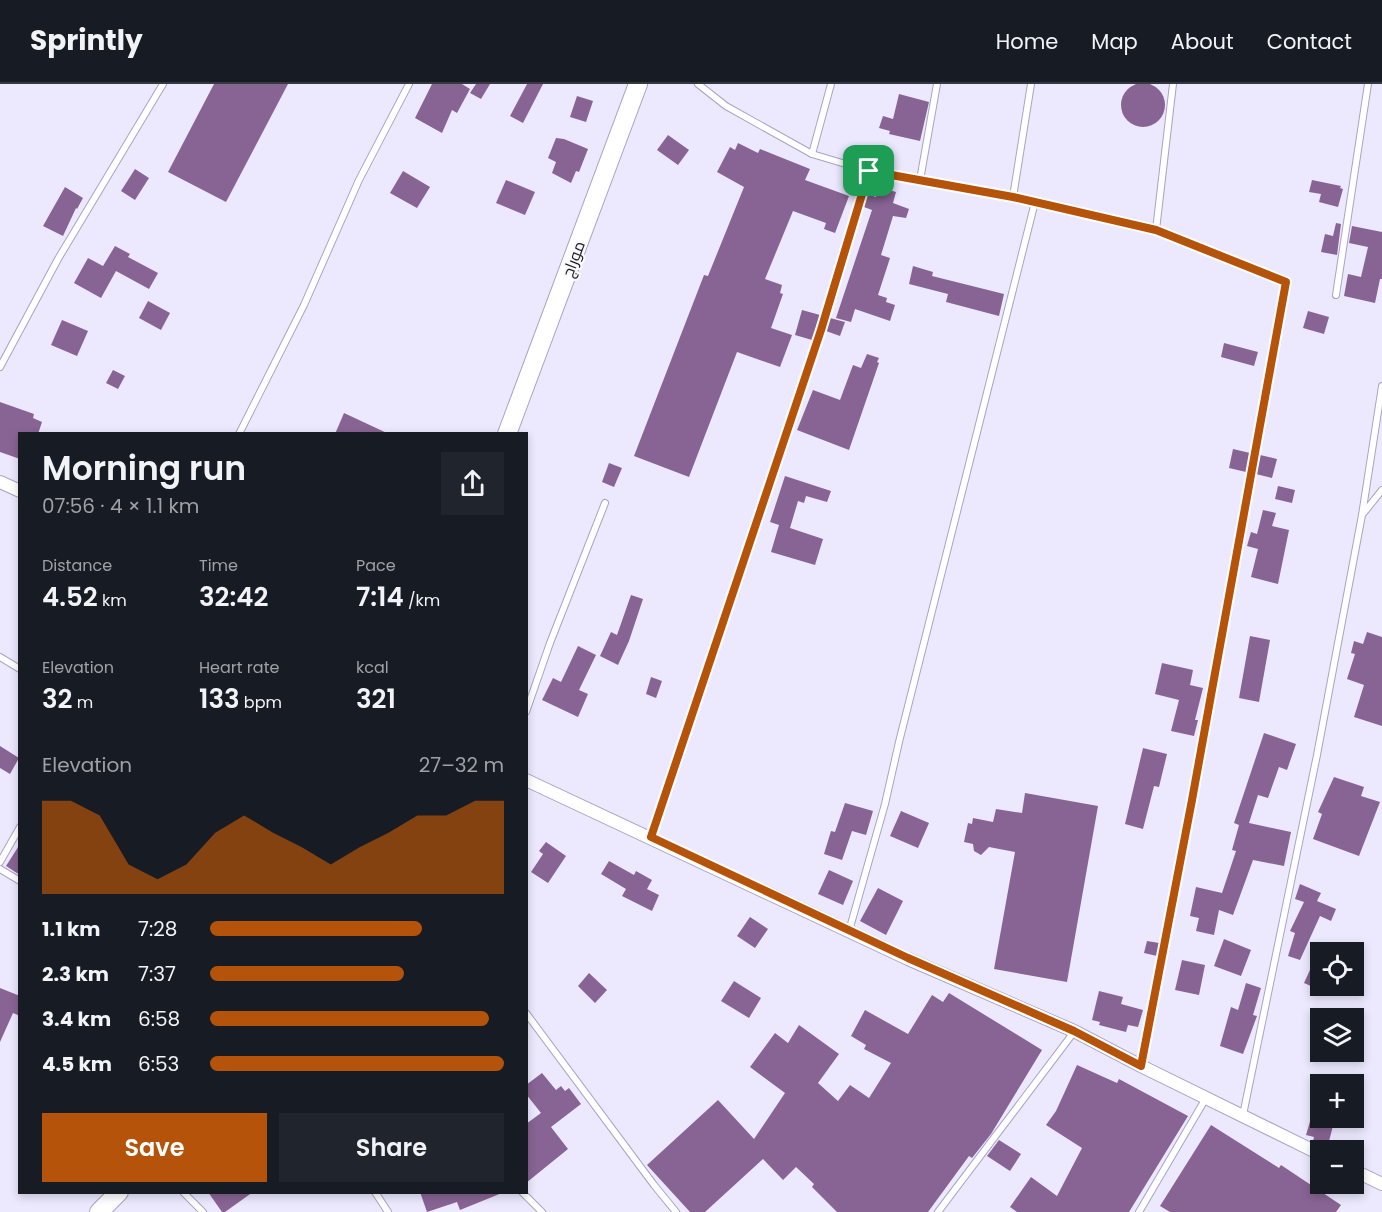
<!DOCTYPE html>
<html lang="en">
<head>
<meta charset="utf-8">
<style>
	:root { --surface:#171b24; --page:#20242c; --text:#f1f3f6; --muted:#9ea1a6; --line:#363941; --accent:#b45309 }
	body { margin:0; font-family:Poppins,Cairo,sans-serif; background:var(--page); color:var(--text); height:100vh; display:flex; flex-direction:column; font-size:22px; white-space:nowrap }
	* { box-sizing:border-box; margin:0 }
	p { font-size:20px; color:var(--muted) }
	.icon { flex:none; width:33px; height:33px; fill:none; stroke:currentColor; stroke-width:2; stroke-linecap:round; stroke-linejoin:round }
	.map { position:relative; flex:1; overflow:hidden }
	.drawer { position:absolute; left:18px; top:348px; width:510px; height:762px; display:flex; flex-direction:column; background:var(--surface); border-radius:0px; box-shadow:0 3px 9px #0003 }
	.drawer>* { flex:none }
	.buttons { position:absolute; left:1310px; top:858px; display:grid; gap:12px }
	.buttons a { display:grid; place-items:center; width:54px; height:54px; border-radius:0px; background:var(--surface); box-shadow:0 3px 9px #0003; font-size:30px }
	.pin { position:absolute; display:grid; place-items:center; width:51px; height:51px; color:#fff; margin:-26px; border-radius:12px; box-shadow:0 3px 9px #0006 }
	.round { display:grid; place-items:center; flex:none; width:63px; height:63px; border-radius:0px; background:var(--page) }
	.summary { display:flex; align-items:center; justify-content:space-between; height:102px; padding:0 24px }
	h1 { font-size:33px; font-weight:600; line-height:45px }
	.figures { display:grid; grid-template-columns:repeat(3,1fr); gap:9px; height:102px; padding:6px 24px }
	.figures div { display:grid; align-content:center }
	.figures b { font-size:26px; font-weight:600 }
	.figures small { font-size:16px; font-weight:400 }
	.figures p { font-size:16px }
	.chart { height:168px; padding:12px 24px }
	.chart p { display:flex; justify-content:space-between }
	.chart svg { width:100%; height:108px; margin-top:6px; fill:var(--accent); opacity:.7 }
	.action { display:flex; gap:12px; margin-top:auto; padding:12px 24px }
	.action a { flex:1; height:69px; border-radius:0px; background:var(--accent); color:#fff; font-size:24px; font-weight:600; line-height:69px; text-align:center }
	.action a+a { background:var(--page); color:var(--text) }
	ul { padding:0 24px; list-style:none; font-size:20px }
	li { display:grid; grid-template-columns:96px 72px 1fr; align-items:center; height:45px }
	li i { height:15px; border-radius:8px; background:var(--accent) }
	header { display:flex; align-items:center; gap:36px; box-sizing:border-box; height:84px; padding:0 30px; background:var(--surface); border-bottom:2px solid var(--line) }
	header strong { font-size:28px }
	nav { display:flex; gap:33px; margin-inline-start:auto; font-size:21px }
	.map>svg:first-child { display:block }
	.building { fill:#886494 }
	.lines { fill:none; stroke-linecap:round; stroke-linejoin:round }
	.service-casing { stroke:#a9a3c5; stroke-width:8 }
	.minor-casing { stroke:#a9a3c5; stroke-width:14 }
	.secondary-casing { stroke:#a9a3c5; stroke-width:20 }
	.service { stroke:#fff; stroke-width:6 }
	.minor { stroke:#fff; stroke-width:12 }
	.secondary { stroke:#fff; stroke-width:18 }
	.route-casing { stroke:#fff; stroke-width:12 }
	.route { stroke:#b45309; stroke-width:8 }
	.labels { text-anchor:middle; stroke-width:4.5; stroke-linejoin:round; paint-order:stroke }
	.street-label { font-size:16px; fill:#191723; stroke:#f9f9f9 }
</style>
</head>
<body>
<header>
<strong>Sprintly</strong>
<nav><a>Home</a><a>Map</a><a>About</a><a>Contact</a></nav>
</header>
<div class="map">
<svg width="1382" height="1128" viewBox="0 0 1382 1128">
	<rect width="100%" height="100%" fill="#ece9ff"/>
	<!-- building -->
	<g class="building">
		<circle cx="1143" cy="21" r="22"/>
		<path d="M214 0H288L226 118 168 88Z"/>
		<path d="M432 0H462L470 5 457 29 452 26 442 49 415 34Z"/>
		<path d="M476 0H490L481 15 470 9Z"/>
		<path d="M527 0H543L523 39 510 32Z"/>
		<path d="M899 10 929 18 920 57 889 50 890 47 879 44 883 32 893 35Z"/>
		<path d="M577 12 593 17 586 38 570 33Z"/>
		<path d="M668 51 689 66 678 81 657 66Z"/>
		<path d="M556 54 564 55 588 65 579 88 576 87 571 99 552 89 556 78 548 74Z"/>
		<path d="M738 59 758 69 760 65 810 85 805 96 849 112 835 149 824 145 826 139 793 127 765 195 782 201 780 209 783 210 771 244 792 251 780 283 737 268 689 393 634 372 704 191 708 192 744 103 717 88 730 63 735 66Z"/>
		<path d="M135 85 149 94 135 116 121 107Z"/>
		<path d="M403 87 430 103 417 124 390 109Z"/>
		<path d="M506 96 535 108 525 131 496 119Z"/>
		<path d="M1312 96 1341 102 1340 104 1343 105 1338 123 1319 118 1321 110 1309 108Z"/>
		<path d="M65 103 83 114 77 125 76 124 63 152 43 142Z"/>
		<path d="M879 103 896 108 893 119 909 125 906 134 893 132 881 171 890 174 878 211 887 214 886 218 895 221 890 237 855 225 851 238 836 234 872 126 864 123 867 110 876 113Z"/>
		<path d="M1336 139 1341 140 1337 171 1321 168 1325 150 1333 152Z"/>
		<path d="M1352 142 1382 148V195H1380L1375 219 1344 212 1348 190 1361 193 1368 163 1349 159Z"/>
		<path d="M115 162 130 170 128 173 158 189 149 205 116 187 101 214 74 199 88 174 103 182Z"/>
		<path d="M913 182 933 188 932 192 1004 210 999 232 946 218 948 210 909 200Z"/>
		<path d="M148 217 170 229 161 246 139 234Z"/>
		<path d="M802 226 820 231 812 256 795 251Z"/>
		<path d="M1308 227 1329 233 1324 250 1303 244Z"/>
		<path d="M830 234 845 238 840 252 826 247Z"/>
		<path d="M62 236 88 247 77 272 51 261Z"/>
		<path d="M1224 259 1258 268 1254 282 1221 273Z"/>
		<path d="M867 270 879 274 877 278 879 279 849 366 797 346 813 306 840 316 853 281 861 284Z"/>
		<path d="M113 286 125 292 118 305 106 299Z"/>
		<path d="M0 318 34 330 33 334 42 338 38 350H20V375L0 368Z"/>
		<path d="M344 329 389 350H335Z"/>
		<path d="M1233 365 1250 369 1246 388 1229 384Z"/>
		<path d="M1260 371 1277 375 1272 394 1256 390Z"/>
		<path d="M609 379 622 384 614 403 602 398Z"/>
		<path d="M785 392 831 407 827 418 806 412 804 419 798 417 790 444 823 455 815 481 771 468 779 441 770 438Z"/>
		<path d="M1278 402 1295 406 1292 419 1275 415Z"/>
		<path d="M1263 426 1276 429 1272 442 1289 446 1278 500 1251 493 1258 465 1247 462 1251 448 1257 450Z"/>
		<path d="M631 511 643 515 629 557 618 581 600 572 611 548 617 551Z"/>
		<path d="M1367 548 1382 553V642L1354 633 1364 601 1347 595 1355 570 1351 569 1354 557 1363 560Z"/>
		<path d="M1250 552 1270 556 1259 618 1239 614Z"/>
		<path d="M578 562 596 571 579 606 588 610 578 633 542 616 553 594 561 598Z"/>
		<path d="M1162 579 1193 586 1190 601 1203 604 1195 636H1198L1194 652 1171 647 1179 616 1155 610Z"/>
		<path d="M651 593 662 597 656 614 646 610Z"/>
		<path d="M1264 649 1296 660 1287 686 1279 683 1268 714 1258 711 1249 739 1291 748 1284 782 1253 776 1233 831 1219 826 1214 851 1196 847 1199 834 1190 832 1196 803 1222 809 1236 767 1232 766 1239 741 1234 739Z"/>
		<path d="M0 662 19 674 10 690 0 684Z"/>
		<path d="M1143 664 1167 670 1159 703 1154 702 1143 745 1125 740Z"/>
		<path d="M1334 693 1364 703 1361 712 1380 718 1359 772 1313 755 1322 730 1318 728Z"/>
		<path d="M1025 709 1098 722 1067 898 994 885 1015 768 989 763 981 771 974 767 973 760 964 758 968 739 972 740 973 734 993 738 996 725 1022 729Z"/>
		<path d="M845 719 873 727 866 751 852 747 842 776 824 770 831 747 835 748Z"/>
		<path d="M901 727 929 739 918 764 890 752Z"/>
		<path d="M546 758 566 772 548 799 531 788 543 770 539 767Z"/>
		<path d="M20 760V791L6 782Z"/>
		<path d="M609 777 634 791 636 787 652 796 647 805 659 811 652 827 622 812 626 805 601 790Z"/>
		<path d="M829 786 853 797 843 821 818 810Z"/>
		<path d="M1300 800 1321 809 1317 817 1336 825 1331 837 1320 832 1300 876 1288 872 1295 849 1290 847 1304 818 1295 815Z"/>
		<path d="M878 804 903 817 886 851 860 837Z"/>
		<path d="M750 833 768 845 755 864 737 852Z"/>
		<path d="M1224 855 1251 866 1241 892 1214 882Z"/>
		<path d="M1147 857 1159 859 1157 872 1144 869Z"/>
		<path d="M1320 864V906L1304 899Z"/>
		<path d="M1182 876 1205 881 1199 911 1175 906Z"/>
		<path d="M589 889 607 906 595 919 578 902Z"/>
		<path d="M734 897 761 914 749 934 721 917Z"/>
		<path d="M1246 899 1261 904 1253 931 1257 932 1243 970 1220 962 1231 923 1238 926Z"/>
		<path d="M0 904 20 912V932L13 929 0 958Z"/>
		<path d="M1099 907 1123 913 1121 920 1143 926 1138 943 1128 941 1126 948 1099 941 1100 938 1092 936Z"/>
		<path d="M949 909 1042 966 991 1050 972 1074 969 1072 928 1128H837L812 1103 814 1100 796 1083 783 1096 763 1075 705 1128H690L647 1081 718 1016 754 1055 785 1009 750 983 775 949 788 959 799 941 839 970 818 999 838 1017 850 1001 869 1014 891 979 864 965 866 961 851 952 865 926 908 950 932 911 943 918Z"/>
		<path d="M1077 981 1117 999 1119 995 1188 1032 1129 1128H1017L1010 1123 1031 1093 1057 1112 1082 1064 1046 1041 1056 1027Z"/>
		<path d="M542 989 556 1006 561 1002 565 1007 569 1004 581 1020 551 1043 568 1065 526 1099V1040L541 1029 526 1010V1001Z"/>
		<path d="M1311 1034H1335L1327 1065 1313 1057 1314 1053 1306 1051Z"/>
		<path d="M1211 1041 1279 1084 1281 1081 1341 1121 1336 1128H1170L1160 1122Z"/>
		<path d="M999 1056 1021 1070 1010 1087 987 1072Z"/>
		<path d="M208 1108H253L225 1128H222Z"/>
		<path d="M420 1108H502V1109L460 1126 457 1118 427 1128Z"/>
	</g>
	<g class="lines">
		<defs>
			<g id="service">
				<path d="M698 0 726 22 812 70 869 87 1013 113 1156 146 1286 198 1192 716 1141 981"/>
				<path d="M812 70 831 0"/>
				<path d="M920 96 937 0"/>
				<path d="M1013 113 1031 0"/>
				<path d="M1156 146 1173 0"/>
				<path d="M1336 211 1368 0"/>
				<path d="M0 283 58 175 163 0"/>
				<path d="M239 350 304 221 359 96 409 0"/>
				<path d="M1362 431 1382 302"/>
				<path d="M0 573 20 585"/>
				<path d="M526 628 550 559 605 419"/>
				<path d="M651 753 821 246 869 87"/>
				<path d="M0 778 20 743"/>
				<path d="M0 785 20 797"/>
				<path d="M849 847 885 720 899 658 1035 118"/>
				<path d="M526 929 654 1101 676 1128"/>
				<path d="M1243 1031 1317 671 1362 431 1382 406"/>
				<path d="M183 1108 203 1128"/>
				<path d="M375 1108 388 1128"/>
				<path d="M522 1108 542 1128"/>
				<path d="M938 1128 1074 948"/>
				<path d="M1139 1128 1206 1014"/>
			</g>
			<g id="minor">
				<path d="M0 398 20 407"/>
				<path d="M526 696 908 875 1074 947 1141 982 1320 1070"/>
				<path d="M1353 1086 1382 1100"/>
			</g>
			<g id="secondary">
				<path d="M507 350 638 0"/>
				<path d="M99 1128 119 1108"/>
			</g>
		</defs>
		<!-- service casing -->
		<use href="#service" class="service-casing"/>
		<!-- minor casing -->
		<use href="#minor" class="minor-casing"/>
		<!-- secondary casing -->
		<use href="#secondary" class="secondary-casing"/>
		<!-- service -->
		<use href="#service" class="service"/>
		<!-- minor -->
		<use href="#minor" class="minor"/>
		<!-- secondary -->
		<use href="#secondary" class="secondary"/>
	</g>
	<g class="lines">
		<defs>
			<path id="route" d="M869 87 1013 113 1156 146 1286 198 1192 716 1141 982 1074 947 908 874 651 753 821 246Z"/>
		</defs>
		<!-- route casing -->
		<use href="#route" class="route-casing"/>
		<!-- route -->
		<use href="#route" class="route"/>
	</g>
	<g class="labels">
		<!-- street labels -->
		<g class="street-label">
			<text transform="translate(573 175) rotate(-69)" y="6">موراج</text>
		</g>
	</g>
</svg>
<div class="buttons">
<a><svg class="icon" aria-label="locate" viewBox="0 0 24 24"><circle cx="12" cy="12" r="6"/><path d="M12 2v4M12 18v4M2 12h4M18 12h4"/></svg></a>
<a><svg class="icon" aria-label="layers" viewBox="0 0 24 24"><path d="M12 4l9 5-9 5-9-5zM3 14l9 5 9-5"/></svg></a>
<a>+</a>
<a>−</a>
</div>
<div class="pin" style="left:869px;top:87px;background:#1e9e55"><svg class="icon" aria-label="arrive" viewBox="0 0 24 24"><path d="M6 21V4h12l-3 4 3 4H6"/></svg></div>
<section class="drawer">
<div class="summary"><div><h1>Morning run</h1><p>07:56 · 4 × 1.1 km</p></div><a class="round"><svg class="icon" aria-label="share" viewBox="0 0 24 24"><path d="M12 15V3M7 8l5-5 5 5M5 13v7h14v-7"/></svg></a></div>
<div class="figures">
<div><p>Distance</p><b>4.52<small> km</small></b></div>
<div><p>Time</p><b>32:42</b></div>
<div><p>Pace</p><b>7:14<small> /km</small></b></div>
</div>
<div class="figures">
<div><p>Elevation</p><b>32<small> m</small></b></div>
<div><p>Heart rate</p><b>133<small> bpm</small></b></div>
<div><p>kcal</p><b>321</b></div>
</div>
<div class="chart"><p><span>Elevation</span>27–32 m</p>
<svg viewBox="0 0 160 44" preserveAspectRatio="none"><path d="M0 44V6L10 6L20 12L30 32L40 38L50 32L60 19L70 12L80 19L90 25L100 32L110 25L120 19L130 12L140 12L150 6L160 6V44z"/></svg>
</div>
<ul>
<li><b>1.1 km</b>7:28<i style="width:72%"></i></li>
<li><b>2.3 km</b>7:37<i style="width:66%"></i></li>
<li><b>3.4 km</b>6:58<i style="width:95%"></i></li>
<li><b>4.5 km</b>6:53<i style="width:100%"></i></li>
</ul>
<div class="action"><a>Save</a><a>Share</a></div>
</section>
</div>
</body>
</html>
